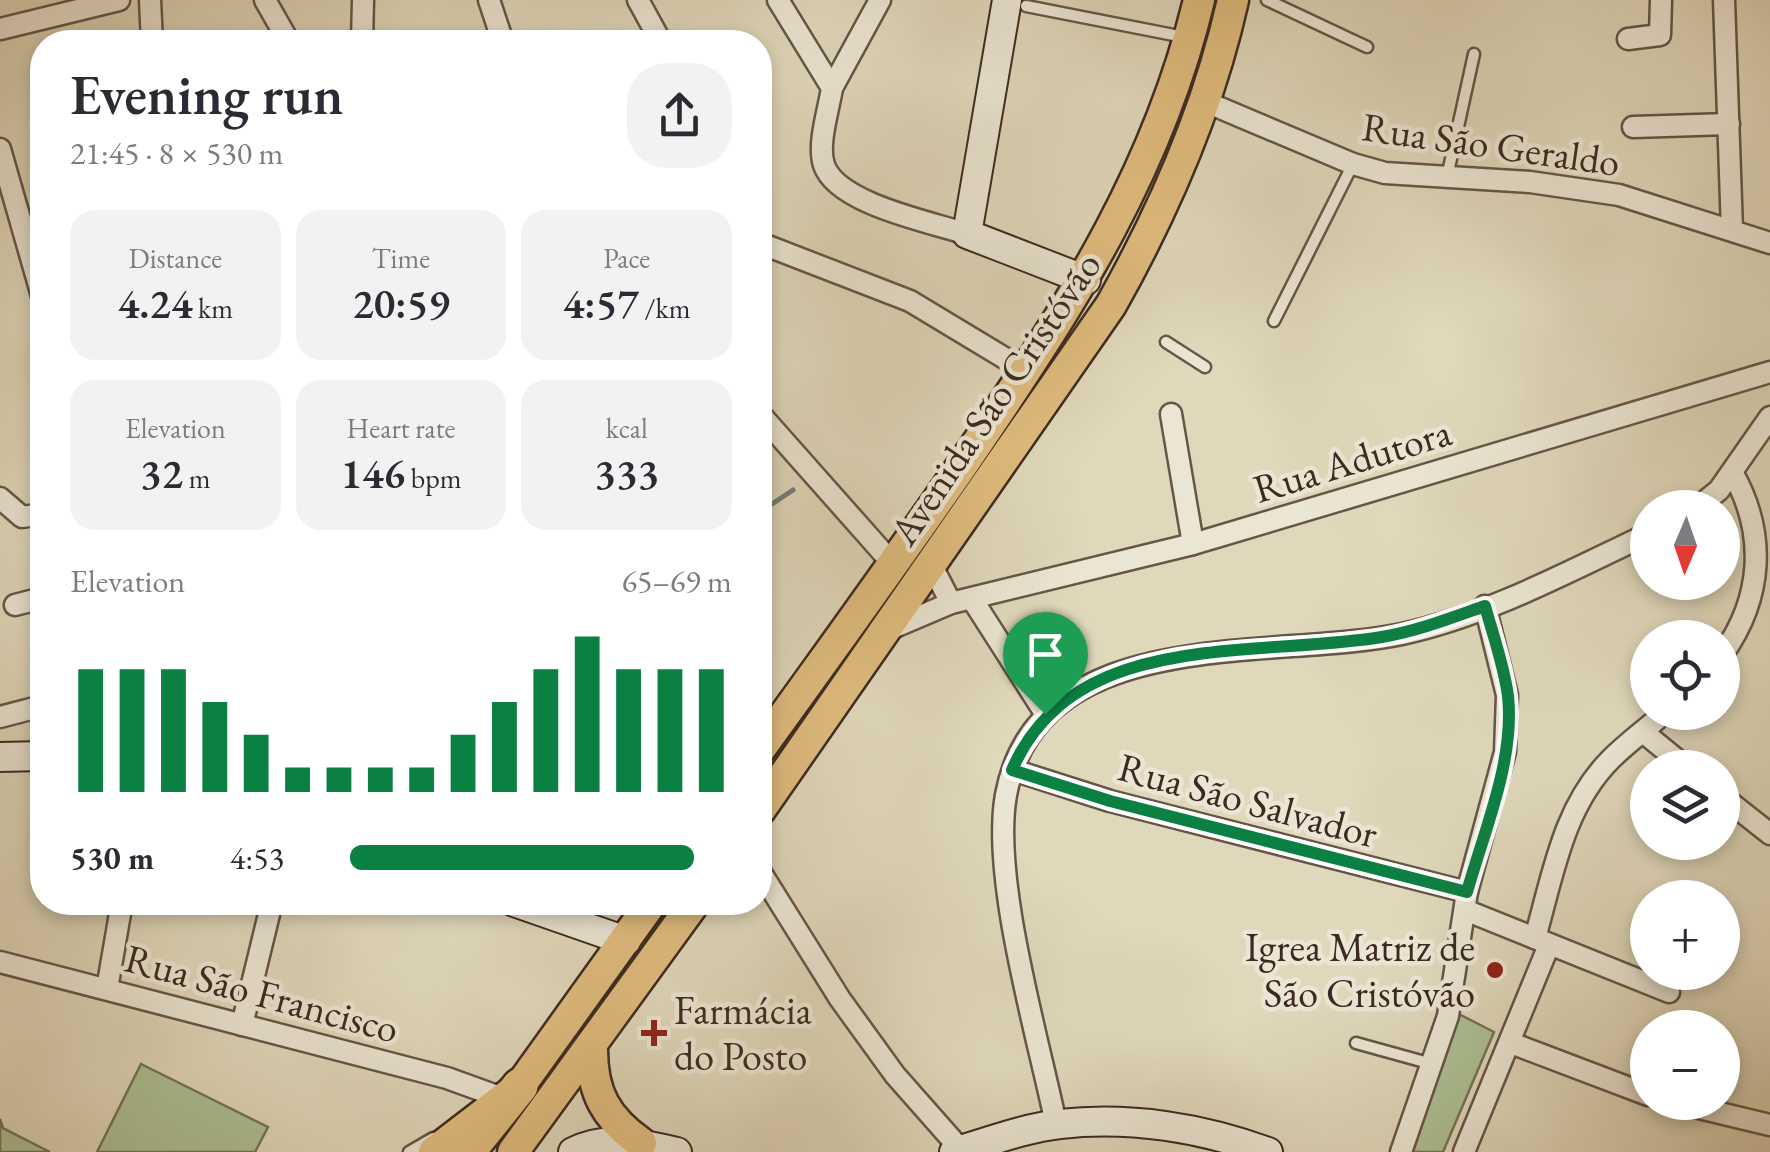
<!DOCTYPE html>
<html lang="en">
<head>
<meta charset="utf-8">
<style>
	:root { --surface:#fff; --page:#f2f2f3; --text:#2b2b33; --muted:#7c7c81; --accent:#0b8043 }
	body { margin:0; font-family:"EB Garamond",serif; background:var(--page); color:var(--text); height:100vh; display:flex; flex-direction:column; font-size:38px; white-space:nowrap }
	* { box-sizing:border-box; margin:0 }
	p { font-size:32px; color:var(--muted) }
	.icon { flex:none; width:55px; height:55px; fill:none; stroke:currentColor; stroke-width:2; stroke-linecap:round; stroke-linejoin:round }
	.map { position:relative; flex:1; overflow:hidden }
	.drawer { position:absolute; left:30px; top:30px; width:742px; height:885px; display:flex; flex-direction:column; background:var(--surface); border-radius:40px; box-shadow:0 5px 15px #0003 }
	.drawer>* { flex:none }
	.needle { width:65px; rotate:182deg }
	.fabs { position:absolute; left:1630px; top:490px; display:grid; gap:20px }
	.fabs a { display:grid; place-items:center; width:110px; height:110px; border-radius:50%; background:var(--surface); box-shadow:0 5px 15px #0003; font-size:50px }
	.pin { position:absolute; display:grid; place-items:center; width:85px; height:85px; color:#fff; margin:-102px -42px; border-radius:50% 50% 50% 0; rotate:-45deg; box-shadow:0 0 10px #0007 }
	.pin .icon { rotate:45deg }
	.round { display:grid; place-items:center; flex:none; width:105px; height:105px; border-radius:40px; background:var(--page) }
	.summary { display:flex; align-items:center; justify-content:space-between; height:170px; padding:0 40px }
	h1 { font-size:55px; font-weight:600; line-height:75px }
	.figures { display:grid; grid-template-columns:repeat(3,1fr); gap:15px; height:170px; padding:10px 40px }
	.figures div { display:grid; align-content:center; border-radius:25px; background:var(--page); text-align:center }
	.figures b { font-size:42px; font-weight:600 }
	.figures small { font-size:28px; font-weight:400 }
	.figures p { font-size:28px }
	.chart { height:280px; padding:20px 40px }
	.chart p { display:flex; justify-content:space-between }
	.chart svg { width:100%; height:180px; margin-top:10px; stroke:var(--accent); stroke-width:6 }
	ul { padding:0 40px; list-style:none; font-size:32px }
	li { display:grid; grid-template-columns:160px 120px 1fr; align-items:center; height:75px }
	li i { height:25px; border-radius:12px; background:var(--accent) }
	.map>svg:first-child { display:block }
	.green { fill:#adc094; stroke:#74755a; stroke-width:2.5 }
	.lines { fill:none; stroke-linecap:round; stroke-linejoin:round }
	.stream { stroke:#747e7e; stroke-width:5 }
	.lane-casing { stroke:#655648; stroke-width:15 }
	.street-casing { stroke:#655648; stroke-width:25 }
	.secondary-casing { stroke:#3c2a21; stroke-width:32 }
	.primary-casing { stroke:#3c2a21; stroke-width:35 }
	.highway-casing { stroke:#3c2a21; stroke-width:40 }
	.lane { stroke:#ebe6d3; stroke-width:10 }
	.street { stroke:#ebe6d3; stroke-width:20 }
	.secondary { stroke:#ebe6d3; stroke-width:28 }
	.primary { stroke:#e0bc7e; stroke-width:30 }
	.highway { stroke:#e0bc7e; stroke-width:35 }
	.route-casing { stroke:#fff; stroke-width:20 }
	.route { stroke:#0b8043; stroke-width:12 }
	.poi-dot { fill:#8f2418; stroke:#ebe6d3; stroke-width:4 }
	.labels { text-anchor:middle; stroke-width:9; stroke-linejoin:round; paint-order:stroke }
	.street-label { font-size:40px; fill:#3c2a21; stroke:#ebe6d3 }
	.poi-label { font-size:40px; fill:#3c2a21; stroke:#ebe6d3; text-anchor:end }
</style>
</head>
<body>
<div class="map">
<svg width="1770" height="1152" viewBox="0 0 1770 1152">
	<rect width="100%" height="100%" fill="#e0d8bb"/>
	<filter id="stains"><feTurbulence type="fractalNoise" baseFrequency=".002" numOctaves="4"/><feColorMatrix values="0 0 0 0 .2 0 0 0 0 .09 0 0 0 0 .02 0 0 0 .5 -.17"/></filter>
	<radialGradient id="worn" r=".72"><stop offset=".6" stop-color="#630" stop-opacity="0"/><stop offset="1" stop-color="#630" stop-opacity=".3"/></radialGradient>
	<!-- green -->
	<g class="green">
		<path d="M1455 1012 1494 1032 1443 1152H1406Z"/>
		<path d="M141 1064 268 1127 255 1152H97Z"/>
		<path d="M0 1119 3 1128 50 1152H0Z"/>
	</g>
	<g class="lines">
		<!-- stream -->
		<path class="stream" d="M760 512 793 490"/>
		<defs>
			<g id="lane">
				<path d="M1267 0 1367 47"/>
				<path d="M1026 6 1184 37"/>
				<path d="M1447 177 1474 54"/>
				<path d="M1274 321 1353 164"/>
				<path d="M1166 342 1205 367"/>
				<path d="M1356 1043 1432 1064"/>
				<path d="M409 1152 433 1138"/>
			</g>
			<g id="street">
				<path d="M150 0 152 42"/>
				<path d="M265 0 289 42"/>
				<path d="M489 0 503 42"/>
				<path d="M638 0 661 42"/>
				<path d="M778 0 832 88C829 109 817 144 824 165 837 204 931 222 967 234"/>
				<path d="M1724 0 1732 230"/>
				<path d="M0 29 119 0"/>
				<path d="M1628 39 1660 35 1661 0"/>
				<path d="M362 42 363 0"/>
				<path d="M832 88 880 0"/>
				<path d="M1206 102 1353 164 1385 173 1530 182 1619 195 1770 243"/>
				<path d="M1633 127 1729 124"/>
				<path d="M0 149 42 296"/>
				<path d="M760 243 910 301 1026 371"/>
				<path d="M760 414 893 564"/>
				<path d="M1171 414 1193 544"/>
				<path d="M0 498 22 517 42 514"/>
				<path d="M1697 508 1719 490 1770 417"/>
				<path d="M931 564 951 603"/>
				<path d="M972 599 1045 713"/>
				<path d="M15 605 42 598"/>
				<path d="M890 629 951 603 1193 544 1770 372"/>
				<path d="M1722 655C1763 598 1767 533 1732 472"/>
				<path d="M0 717 42 706"/>
				<path d="M1643 732 1687 768"/>
				<path d="M1013 770 1110 801 1467 892"/>
				<path d="M1722 796 1770 834"/>
				<path d="M760 871 840 999 895 1075 963 1152"/>
				<path d="M1465 910 1669 992"/>
				<path d="M1535 938C1553 875 1563 807 1611 759 1628 742 1648 728 1665 712"/>
				<path d="M0 962 447 1078 505 1099"/>
				<path d="M107 989 122 902"/>
				<path d="M242 1025 272 902"/>
				<path d="M1511 1043 1648 1095"/>
				<path d="M1674 1102 1770 1125"/>
				<path d="M1056 1124C1038 1037 991 878 1006 795 1038 622 1273 661 1402 634 1486 616 1570 571 1648 534"/>
				<path d="M1401 1152 1448 1016 1467 892 1505 752 1507 695 1485 606"/>
				<path d="M1464 1152 1549 945"/>
			</g>
			<g id="secondary">
				<path d="M1007 0 967 234 1086 280"/>
				<path d="M0 757 42 756"/>
				<path d="M514 902 626 941"/>
				<path d="M573 1152C608 1134 641 1144 677 1152"/>
				<path d="M954 1152C988 1142 1025 1128 1060 1124 1130 1116 1203 1128 1268 1152"/>
			</g>
			<g id="primary">
				<path d="M760 749C834 646 909 544 980 439 1075 299 1159 167 1199 0"/>
				<path d="M760 810 1111 305C1165 209 1209 108 1233 0"/>
				<path d="M592 1050C592 1093 606 1118 641 1143"/>
				<path d="M434 1152 520 1086 652 902"/>
				<path d="M513 1152 695 902"/>
			</g>
			<path id="highway" d="M467 1152 520 1086"/>
		</defs>
		<!-- lane casing -->
		<use href="#lane" class="lane-casing"/>
		<!-- street casing -->
		<use href="#street" class="street-casing"/>
		<!-- secondary casing -->
		<use href="#secondary" class="secondary-casing"/>
		<!-- primary casing -->
		<use href="#primary" class="primary-casing"/>
		<!-- highway casing -->
		<use href="#highway" class="highway-casing"/>
		<!-- lane -->
		<use href="#lane" class="lane"/>
		<!-- street -->
		<use href="#street" class="street"/>
		<!-- secondary -->
		<use href="#secondary" class="secondary"/>
		<!-- primary -->
		<use href="#primary" class="primary"/>
		<!-- highway -->
		<use href="#highway" class="highway"/>
	</g>
	<g class="lines">
		<defs>
			<path id="route" d="M1485 606C1493 635 1504 666 1508 696 1515 760 1484 831 1467 892L1110 801 1012 770C1073 628 1255 658 1382 637 1418 631 1451 618 1485 606Z"/>
		</defs>
		<!-- route casing -->
		<use href="#route" class="route-casing"/>
		<!-- route -->
		<use href="#route" class="route"/>
	</g>
	<!-- markers -->
	<g class="poi-dot">
		<circle cx="1495" cy="970" r="10"/>
		<path d="M649 1018h10v10h10v10h-10v10h-10v-10h-10v-10h10z"/>
	</g>
	<g class="labels">
		<!-- street labels -->
		<g class="street-label">
			<text transform="translate(1491 144) rotate(8)" y="14">Rua São Geraldo</text>
			<text transform="translate(995 398) rotate(-56)" y="14">Avenida São Cristóvão</text>
			<text transform="translate(1352 460) rotate(-17)" y="14">Rua Adutora</text>
			<text transform="translate(1248 800) rotate(15)" y="14">Rua São Salvador</text>
			<text transform="translate(262 993) rotate(15)" y="14">Rua São Francisco</text>
		</g>
		<!-- poi labels -->
		<g class="poi-label">
			<text x="1475" y="961">Igrea Matriz de<tspan x="1475" dy="46">São Cristóvão</tspan></text>
			<text x="674" y="1024" text-anchor="start">Farmácia<tspan x="674" dy="46">do Posto</tspan></text>
		</g>
	</g>
	<rect width="100%" height="100%" filter="url(#stains)"/>
	<rect width="100%" height="100%" fill="url(#worn)"/>
</svg>
<div class="fabs">
<a><svg class="needle" viewBox="-14 -14 28 28"><path d="M0-13l5 13h-10z" fill="#e53935"/><path d="M0 13l5-13h-10z" fill="#7c7c81"/></svg></a>
<a><svg class="icon" aria-label="locate" viewBox="0 0 24 24"><circle cx="12" cy="12" r="6"/><path d="M12 2v4M12 18v4M2 12h4M18 12h4"/></svg></a>
<a><svg class="icon" aria-label="layers" viewBox="0 0 24 24"><path d="M12 4l9 5-9 5-9-5zM3 14l9 5 9-5"/></svg></a>
<a>+</a>
<a>−</a>
</div>
<div class="pin" style="left:1045px;top:714px;background:#1e9e55"><svg class="icon" aria-label="arrive" viewBox="0 0 24 24"><path d="M6 21V4h12l-3 4 3 4H6"/></svg></div>
<section class="drawer">
<div class="summary"><div><h1>Evening run</h1><p>21:45 · 8 × 530 m</p></div><a class="round"><svg class="icon" aria-label="share" viewBox="0 0 24 24"><path d="M12 15V3M7 8l5-5 5 5M5 13v7h14v-7"/></svg></a></div>
<div class="figures">
<div><p>Distance</p><b>4.24<small> km</small></b></div>
<div><p>Time</p><b>20:59</b></div>
<div><p>Pace</p><b>4:57<small> /km</small></b></div>
</div>
<div class="figures">
<div><p>Elevation</p><b>32<small> m</small></b></div>
<div><p>Heart rate</p><b>146<small> bpm</small></b></div>
<div><p>kcal</p><b>333</b></div>
</div>
<div class="chart"><p><span>Elevation</span>65–69 m</p>
<svg viewBox="0 0 160 44" preserveAspectRatio="none"><path d="M5 44V14M15 44V14M25 44V14M35 44V22M45 44V30M55 44V38M65 44V38M75 44V38M85 44V38M95 44V30M105 44V22M115 44V14M125 44V6M135 44V14M145 44V14M155 44V14"/></svg>
</div>
<ul>
<li><b>530 m</b>4:53<i style="width:90%"></i></li>
</ul>
</section>
</div>
</body>
</html>
